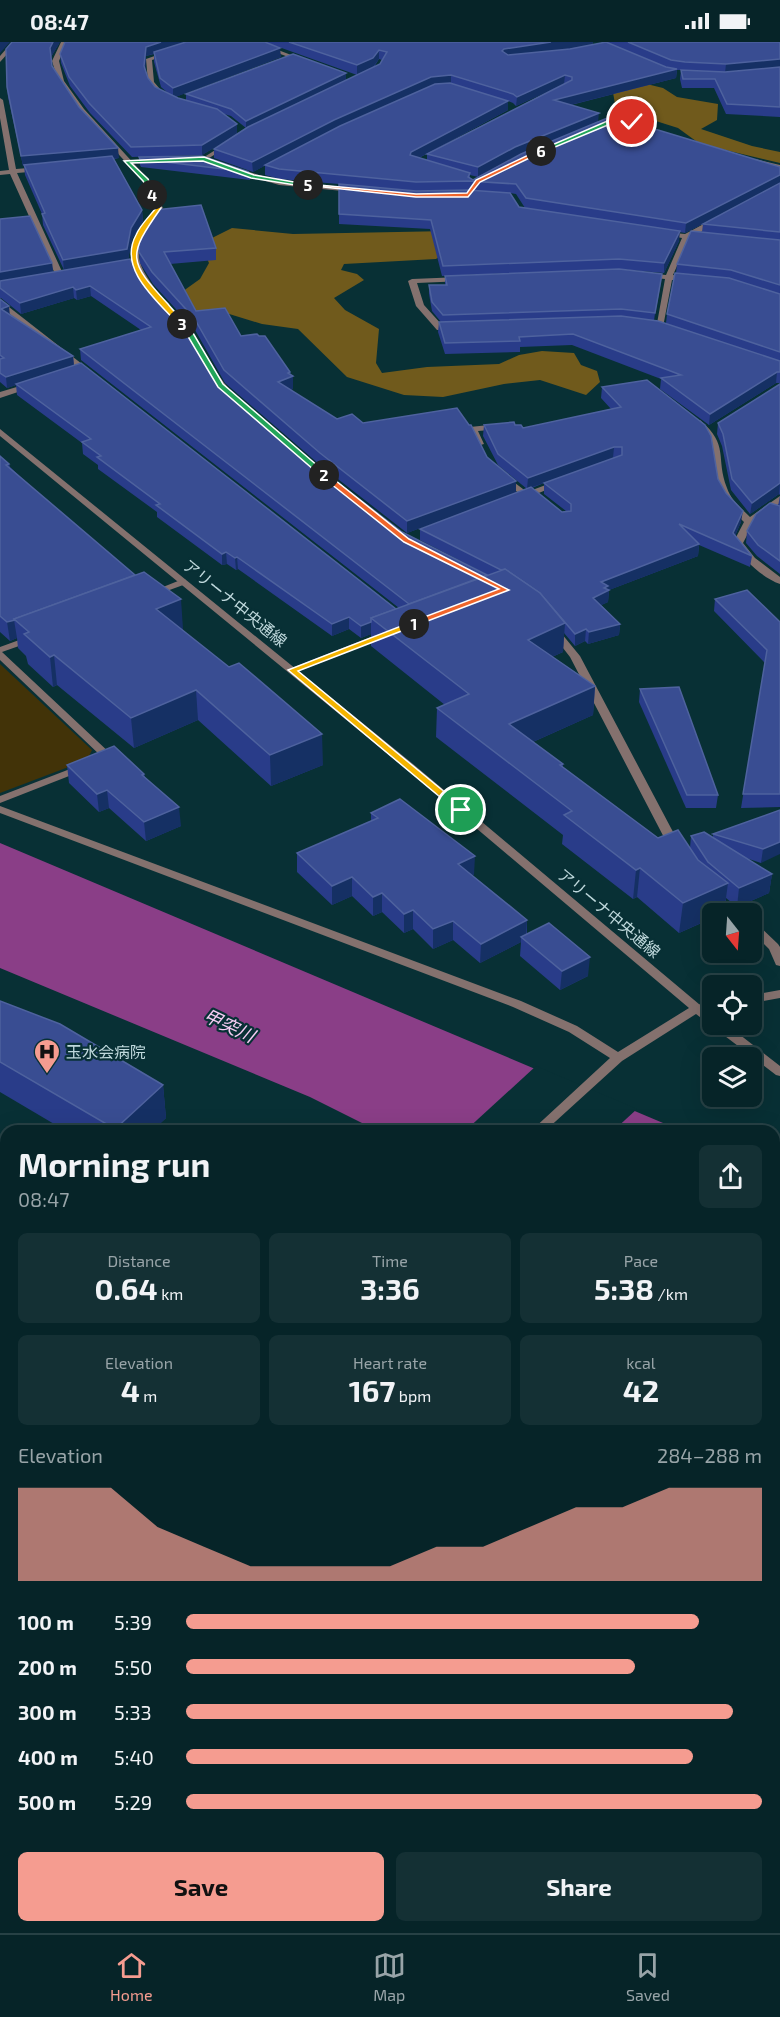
<!DOCTYPE html>
<html lang="en">
<head>
<meta charset="utf-8">
<style>
	:root { --surface:#062428; --page:#143034; --text:#f1f3f6; --muted:#98a4a8; --line:#274145; --accent:#f59c90 }
	body { margin:0; font-family:"Exo 2","Noto Sans JP",sans-serif; background:var(--page); color:var(--text); height:100vh; display:flex; flex-direction:column; font-size:22px; white-space:nowrap }
	* { box-sizing:border-box; margin:0 }
	p { font-size:20px; color:var(--muted) }
	.icon { flex:none; width:33px; height:33px; fill:none; stroke:currentColor; stroke-width:2; stroke-linecap:round; stroke-linejoin:round }
	.map { position:relative; flex:1; overflow:hidden }
	.panel { position:absolute; left:0px; top:1083px; width:780px; height:808px; display:flex; flex-direction:column; background:var(--surface); border-radius:18px 18px 0 0; box-shadow:0 6px 24px #0002,0 0 0 2px var(--line) }
	.panel>* { flex:none }
	.needle { width:39px; rotate:163deg }
	.fabs { position:absolute; left:702px; top:861px; display:grid; gap:12px }
	.fabs a { display:grid; place-items:center; width:60px; height:60px; border-radius:9px; background:var(--surface); box-shadow:0 6px 24px #0002,0 0 0 2px var(--line); font-size:30px }
	.pin { position:absolute; display:grid; place-items:center; width:51px; height:51px; color:#fff; margin:-26px; border:3px solid #fff; border-radius:50%; box-shadow:0 2px 6px #0007 }
	.km { position:absolute; width:30px; height:30px; margin:-15px; border-radius:50%; background:#222; color:#fff; font-size:16px; line-height:30px; text-align:center }
	.round { display:grid; place-items:center; flex:none; width:63px; height:63px; border-radius:9px; background:var(--page) }
	.head { display:flex; align-items:center; justify-content:space-between; height:102px; padding:0 18px }
	h1 { font-size:33px; font-weight:700; line-height:45px }
	.figures { display:grid; grid-template-columns:repeat(3,1fr); gap:9px; height:102px; padding:6px 18px }
	.figures div { display:grid; align-content:center; border-radius:9px; background:var(--page); text-align:center }
	.figures b { font-size:30px; font-weight:700 }
	.figures small { font-size:16px; font-weight:400 }
	.figures p { font-size:16px }
	.chart { height:168px; padding:12px 18px }
	.chart p { display:flex; justify-content:space-between }
	.chart svg { width:100%; height:108px; margin-top:6px; fill:var(--accent); opacity:.7 }
	.button { display:flex; gap:12px; margin-top:auto; padding:12px 18px }
	.button a { flex:1; height:69px; border-radius:9px; background:var(--accent); color:#111; font-size:24px; font-weight:700; line-height:69px; text-align:center }
	.button a+a { background:var(--page); color:var(--text) }
	ul { padding:0 18px; list-style:none; font-size:20px }
	li { display:grid; grid-template-columns:96px 72px 1fr; align-items:center; height:45px }
	li i { height:15px; border-radius:8px; background:var(--accent) }
	.status { display:flex; justify-content:space-between; align-items:center; height:42px; padding:0 30px; background:var(--surface); direction:ltr }
	.status svg { height:16px; fill:currentColor }
	.tab-bar { display:flex; justify-content:space-around; align-items:center; height:84px; border-top:2px solid var(--line); background:var(--surface); font-size:16px; color:var(--muted) }
	.tab-bar a { display:grid; justify-items:center; gap:3px }
	.tab-bar .selected { color:var(--accent) }
	.map>svg:first-child { display:block }
	.built { fill:#0a3c43 }
	.green { fill:#423308 }
	.forest { fill:#705a1c }
	.water { fill:#8a3e87 }
	.pier { fill:#083035 }
	.lines { fill:none; stroke-linecap:round; stroke-linejoin:round }
	.minor { fill:#84716e; fill-rule:evenodd }
	.tertiary { fill:#84716e; fill-rule:evenodd }
	.trunk { fill:#eec8c2; fill-rule:evenodd }
	.wall { fill:#293c89; fill-rule:evenodd }
	.shaded-wall { fill:#153064 }
	.building { fill:#394d92; stroke:#4e629e; stroke-width:1.5 }
	.split-1 { fill:#f5b400; stroke:#fff; stroke-width:1.5 }
	.split-2 { fill:#f0652b; stroke:#fff; stroke-width:1.5 }
	.split-3 { fill:#22a559; stroke:#fff; stroke-width:1.5 }
	.split-4 { fill:#f5b400; stroke:#fff; stroke-width:1.5 }
	.split-5 { fill:#22a559; stroke:#fff; stroke-width:1.5 }
	.split-6 { fill:#f0652b; stroke:#fff; stroke-width:1.5 }
	.split-7 { fill:#22a559; stroke:#fff; stroke-width:1.5 }
	.labels { text-anchor:middle; stroke-width:4.5; stroke-linejoin:round; paint-order:stroke }
	.street-label { font-size:16px; fill:#bfd8dc; stroke:#083035 }
	.poi-label { font-size:16px; fill:#bfd8dc; stroke:#083035; text-anchor:start }
	.water-label { font-size:18px; font-style:italic; fill:#f7cdf4; stroke:#083035 }
</style>
</head>
<body>
<div class="status"><b>08:47</b><svg viewBox="0 0 49 12"><path d="M0 12V9h3v3zM5 12V6h3v6zM10 12V3h3v9zM15 12V0h3v12zM26 1h20v11H26zM47 4h2v5h-2z"/></svg></div>
<div class="map">
<svg width="780" height="1891" viewBox="0 0 780 1891">
	<rect width="100%" height="100%" fill="#083035"/>
	<!-- built -->
	<path class="built" d="M0 1817 6 1820V1886H173L187 1891H0Z"/>
	<!-- green -->
	<path class="green" d="M0 622 92 708 87 718 0 751Z"/>
	<!-- forest -->
	<g class="forest">
		<path d="M610 33 663 46 677 55 718 62 717 78 701 87 752 104 780 110V121L700 102 678 86 621 68 615 62Z"/>
		<path d="M232 186 293 192 449 189 451 206 436 217 344 222 341 228 357 232 364 238 334 256 345 268 379 287 376 321 382 331 427 325 499 322 519 313 542 309 574 311 581 323 597 329 600 340 586 353 540 338 504 342 443 355 404 353 347 335 298 287 262 282 226 271 197 272 179 252 200 237 209 221 202 206 208 198Z"/>
	</g>
	<!-- water -->
	<g class="water">
		<path d="M0 801 682 1089H378L310 1055 0 926Z"/>
		<path d="M774 1129 780 1132V1290L774 1287Z"/>
	</g>
	<!-- pier -->
	<path class="pier" d="M536 1024 637 1067 613 1089H465Z"/>
	<g class="lines">
		<!-- minor -->
		<g class="minor">
			<path d="M12 0H18L0 20V14Z"/>
			<path d="M61 0H67L59 19 64 39 84 67 147 136 163 166C134 206 129 213 160 253L159 255H153C121 216 127 204 155 166L142 138 79 69 58 39 52 19Z"/>
			<path d="M248 0H257L307 19 302 20Z"/>
			<path d="M169 9 172 11 171 12 152 18 154 40 165 53 162 55 148 40 146 17Z"/>
			<path d="M0 56 3 58 16 127 41 125 44 127 41 129 17 131 64 234 63 236 56 234 10 132 0 133V129L9 128 0 76Z"/>
			<path d="M225 102 230 103 206 118 201 117Z"/>
			<path d="M755 117 780 123V127L753 120V118Z"/>
			<path d="M235 126 280 139 354 146 358 148 354 150 279 143 233 129 232 128Z"/>
			<path d="M713 177 720 179 694 194 706 195V199L689 197 673 233 689 235 693 237 689 239 672 238 663 285 656 287 665 237 646 235 642 233 646 231 666 233 682 196 660 192 664 190 685 192Z"/>
			<path d="M461 235 465 237 464 239 417 241 424 263 442 283H453L457 285 453 287 437 288 416 264 408 239 412 237Z"/>
			<path d="M0 258 91 329V333H85L0 264Z"/>
			<path d="M175 275H181C200 298 211 327 231 349L230 351H224L217 345 187 292 174 277Z"/>
			<path d="M30 341 34 343 33 345 0 356V350Z"/>
			<path d="M694 378H700C730 404 715 415 727 446 731 458 741 466 750 475L780 454V461L753 482 743 501 755 516 780 535V542C761 535 744 518 733 501L744 480C734 470 723 460 718 446 707 418 722 406 694 382Z"/>
			<path d="M499 382 503 385 502 387 478 389 484 402 477 404 469 387 470 385Z"/>
			<path d="M503 432 527 450 559 438 563 441 517 460 513 457 520 452 500 437 499 435Z"/>
			<path d="M183 537 186 538V542L153 554 148 551Z"/>
			<path d="M554 585 557 586 580 614 681 805 679 807 675 808 669 805 570 615 549 588Z"/>
			<path d="M386 589 391 592 389 594 296 630 292 631 287 628Z"/>
			<path d="M33 593 36 594V598L2 610 112 713 113 715 112 717 98 719 97 717 101 714 0 618V605Z"/>
			<path d="M83 722 88 725 87 727 0 761V754Z"/>
			<path d="M713 850 717 851 741 872H728L709 857 707 854Z"/>
			<path d="M752 880 756 881 778 902 780 905V924L776 923 769 907 752 890Z"/>
			<path d="M780 948V956L752 961V953Z"/>
			<path d="M712 960V968L696 971 690 967 692 964Z"/>
			<path d="M0 1462 6 1464V1478L0 1476Z"/>
			<path d="M780 1648V1670L774 1673V1650Z"/>
			<path d="M0 1774 6 1776V1792L0 1790Z"/>
			<path d="M264 1886H295L297 1891H266Z"/>
			<path d="M500 1886H523L525 1891H502Z"/>
			<path d="M616 1886H636L634 1891H614Z"/>
		</g>
		<!-- tertiary -->
		<g class="tertiary">
			<path d="M0 387 413 722 712 973V982H726L780 1024V1034L776 1033 696 972 622 1019 545 1089H531L610 1016 569 990 513 965 0 771V764L521 959 577 984 618 1010 689 966 405 726 0 394Z"/>
			<path d="M6 1559V1577L0 1579V1561Z"/>
		</g>
		<!-- trunk -->
		<g class="trunk">
			<path d="M0 1094 6 1095V1110L0 1109Z"/>
			<path d="M0 1144 6 1146V1162L0 1160Z"/>
			<path d="M774 1558 780 1561V1581L774 1578Z"/>
			<path d="M774 1610 780 1612V1633L774 1631Z"/>
		</g>
	</g>
	<!-- wall -->
	<g class="wall">
		<path d="M60 0 51 15 52 24 79 65 119 116 114 117 142 168 143 179 132 197 128 218 215 336 311 420 402 490 488 533 420 498V487L469 468 407 491 320 423 225 341 195 288 153 242 140 221 139 210 216 206V218L170 222 196 269 241 294 290 330 293 347 290 348 337 377 363 381 487 415 516 451 527 447 498 423 483 394 484 383H515L523 386 611 367 601 356 602 345 718 437 741 480 735 494 752 514 750 525 699 503 698 514 609 548 608 560 601 563 620 582 619 593 588 602 585 599 575 604 564 591 563 610 552 615 595 644 593 673 533 700 563 722V726L658 796 690 806 691 794 713 795V792L780 768 761 821 746 816 772 832 769 851 737 865 726 856 724 871 679 891 637 855 633 857 562 802 563 793 436 695 437 666 445 663 371 604V592L361 596 349 587 332 594 238 527 236 528 227 522 222 523 157 475V470L98 427V423L83 412 82 401 17 353 16 343 7 346 0 340V257L10 273 73 314 74 324 396 567 399 566 81 318 80 307 141 288 91 254 77 258 74 256 21 272 1 256H0V177L52 221 53 230 64 228 43 183 42 172 25 133 24 124H23L8 55 7 45ZM544 441V452L566 469 562 470 532 446Z"/>
		<path d="M65 0H593V3L606 0H780V75L726 72 714 46H682L680 37 681 28H677L676 36 571 63 598 80 514 115 478 135 470 133V136L473 138 780 125V341H776L709 383 660 347 661 337 572 303 520 305V310L445 312 438 290 439 280H441L432 269 429 252V243H445V234L661 240 654 278 666 281 667 272 676 231 677 222 702 190 703 182 734 166 685 191 679 190V199L664 231 618 227 442 234 430 187 339 182V142L279 137 265 133V123L273 119 253 130 214 116V107L246 86 231 74 224 72 237 82V92L202 113 132 115 90 71 70 44 61 21 60 12ZM276 4 357 33 346 38V31L186 52V58L175 55 281 15ZM154 12V20L161 45 169 52 155 45 148 36 145 28 146 14ZM379 17 382 18 380 22 374 25ZM555 46 427 112V118L419 116 508 68V59L513 61 516 64ZM510 151 516 152 525 166 519 165Z"/>
		<path d="M139 115 249 130 250 138 141 125 140 123Z"/>
		<path d="M780 342V453L779 452 750 472 731 448 722 404 717 392 718 381Z"/>
		<path d="M0 414 9 422 10 425 183 587H182L323 723 271 744 198 678 134 706 57 643 53 645 28 622 26 614 18 606 17 596 10 599 0 590Z"/>
		<path d="M780 454V532L757 514 746 501 747 489 778 464Z"/>
		<path d="M715 557 780 580V765L741 766 765 621 714 569Z"/>
		<path d="M640 647 718 753 716 766H686L639 660Z"/>
		<path d="M67 723 144 732 145 735 181 784 146 799 109 766 99 770 69 741Z"/>
		<path d="M371 771 474 833H472L527 878V892L588 934 560 948 520 914 521 900 480 921 453 898 433 907 413 887 404 891 382 870 373 874 352 854 332 863 297 830V811L371 779Z"/>
		<path d="M0 959 163 1043 166 1076 152 1089H66L0 1050Z"/>
		<path d="M6 1327V1416L0 1412V1333Z"/>
		<path d="M774 1360 779 1362 780 1360V1431L774 1428Z"/>
		<path d="M780 1490V1522L774 1518V1503L775 1496Z"/>
		<path d="M6 1635V1736L0 1731V1641Z"/>
		<path d="M352 1886H471L477 1891H358Z"/>
	</g>
	<!-- shaded-wall -->
	<g class="shaded-wall">
		<path d="M0 0H10L0 11Z"/>
		<path d="M53 0H60L51 15 50 6Z"/>
		<path d="M161 0H190L146 14 145 33 144 24 146 5Z"/>
		<path d="M551 0H593V3L504 16 502 9 504 7Z"/>
		<path d="M280 6 281 15 173 56V46Z"/>
		<path d="M379 8V17L373 25 357 33V23Z"/>
		<path d="M780 17V26L725 31 726 22Z"/>
		<path d="M677 27 676 36 554 67V58Z"/>
		<path d="M346 31V38L246 86V79Z"/>
		<path d="M451 33V42L334 88 253 130 252 120 334 78 431 35Z"/>
		<path d="M565 33 564 42 516 64 517 55Z"/>
		<path d="M508 59V68L411 120 410 113 411 110Z"/>
		<path d="M599 71 598 80 514 115 478 135V125L515 105Z"/>
		<path d="M237 82V92L202 113V103Z"/>
		<path d="M118 106 119 116 23 124 21 114Z"/>
		<path d="M780 133V142L685 191 686 181Z"/>
		<path d="M142 168 143 179 132 197 128 218 64 229 63 218 131 186Z"/>
		<path d="M680 189 679 199 664 231V221Z"/>
		<path d="M52 221 53 231 0 241V230Z"/>
		<path d="M662 232 661 240 654 280 655 271Z"/>
		<path d="M90 244 91 254 77 258 76 248Z"/>
		<path d="M73 245 74 256 21 272 20 261Z"/>
		<path d="M9 264 10 275 1 267Z"/>
		<path d="M73 314 74 325 7 346 6 335Z"/>
		<path d="M290 330 291 335 293 334V347L278 352V340L288 331Z"/>
		<path d="M777 330 776 341 709 383 710 372Z"/>
		<path d="M614 405 613 416 527 447 528 436Z"/>
		<path d="M516 439V451L407 491V479Z"/>
		<path d="M780 441 779 452 750 472 752 461Z"/>
		<path d="M743 469 741 480 731 502 733 491Z"/>
		<path d="M699 502 698 514 609 548 608 560 592 568 593 556 601 540Z"/>
		<path d="M226 510 227 522 222 523V512Z"/>
		<path d="M237 515 238 527 236 528 235 516Z"/>
		<path d="M181 557 183 587 159 597 156 567Z"/>
		<path d="M349 575V587L332 594V582Z"/>
		<path d="M14 578 17 596 10 599 7 580Z"/>
		<path d="M371 580V592L361 596V584Z"/>
		<path d="M565 581 563 610 527 626 528 598Z"/>
		<path d="M620 582 619 593 588 602 589 590Z"/>
		<path d="M586 587 585 599 575 604V592Z"/>
		<path d="M54 613 57 643 53 645 50 615Z"/>
		<path d="M595 644 593 673 508 711 509 682Z"/>
		<path d="M196 648 198 678 134 706 131 676Z"/>
		<path d="M322 692 323 723 271 744 270 713Z"/>
		<path d="M107 748 109 766 99 770 97 752Z"/>
		<path d="M179 765 181 784 146 799 144 780Z"/>
		<path d="M780 800V812L761 821 763 807Z"/>
		<path d="M475 814 474 833 457 840 458 822Z"/>
		<path d="M640 826 637 855 633 857 636 828Z"/>
		<path d="M772 832 769 851 737 865 739 846Z"/>
		<path d="M352 835V854L332 863V844Z"/>
		<path d="M728 841 724 871 712 872V876L679 891 683 861Z"/>
		<path d="M382 851V870L373 874V855Z"/>
		<path d="M413 868V887L404 891V872Z"/>
		<path d="M527 878 526 897 521 895V900L480 921 481 902Z"/>
		<path d="M453 879V898L433 907V887Z"/>
		<path d="M590 915 588 934 560 948 562 929Z"/>
		<path d="M163 1043 166 1076 152 1089H115V1087Z"/>
		<path d="M6 1271V1300L0 1305V1276Z"/>
		<path d="M6 1717V1729L4 1719Z"/>
	</g>
	<!-- building -->
	<g class="building">
		<path d="M12 0H53L50 6 52 24 79 65 118 106 21 114 7 45 6 7Z"/>
		<path d="M65 0H161L146 5 144 24 148 36 155 45 178 56 217 67 237 82 202 103 131 105 89 61 69 35 60 12Z"/>
		<path d="M186 0H265L280 6 173 46 160 36 154 10Z"/>
		<path d="M289 0H551L504 7 502 9 508 13 570 7 606 0 666 25 677 27 554 58 599 71 515 105 478 125 427 112 572 38V35L565 33 517 55 513 52 451 33 431 35 334 78 252 120 214 107 248 85 380 22 387 10 379 8 373 16 357 23Z"/>
		<path d="M628 0H780V17L726 22 685 20 671 18Z"/>
		<path d="M293 12 346 31 246 79 231 67 186 52Z"/>
		<path d="M780 25V65L727 62 715 37H683L681 28 725 30Z"/>
		<path d="M450 41 508 59 411 110 410 113 470 131 468 135 473 138 521 112 612 74 780 125V133L686 181 526 156 516 142 468 139 416 140 279 127 265 123 340 84 435 42Z"/>
		<path d="M112 114 142 168 131 186 127 207 63 218 42 172 45 171 24 123Z"/>
		<path d="M202 114 249 130 140 117 139 115Z"/>
		<path d="M780 141V190L703 182Z"/>
		<path d="M339 142 416 149 468 148 510 151 519 165 680 189 664 221 619 217 443 224 431 178 339 172Z"/>
		<path d="M201 163 216 206 164 210 196 269 225 266 241 294 257 292 259 294H265L290 330 288 331 293 334 278 340 337 377 352 372 363 381 457 366 469 383H471L487 415 516 439 407 479 320 411 224 328 194 276 152 230 139 210V195L144 183 155 168Z"/>
		<path d="M30 174 52 221 0 230V177Z"/>
		<path d="M691 189 780 198V243L731 228 677 222Z"/>
		<path d="M130 217 143 237 184 283 215 336 311 420 402 490 487 533 409 562 80 307 151 285 90 244 76 248 73 245 20 261 0 246V239Z"/>
		<path d="M619 227 662 232 655 271 621 267 443 273 432 260 429 243H447L445 234Z"/>
		<path d="M675 231 729 236 780 252V310L667 272Z"/>
		<path d="M0 257 9 264 1 267 73 314 6 335 0 331V317L4 316 0 313Z"/>
		<path d="M621 274 658 279 780 319V330H777L710 372 661 336 681 333 573 292 519 295 520 299 445 301 439 280Z"/>
		<path d="M81 321 396 567 371 576V580L361 584 349 575 332 582 237 515 235 516 226 510 222 512 156 463 160 462 97 415 101 414 82 400 91 397 16 342Z"/>
		<path d="M647 338 705 383 711 394 718 437 726 451 743 469 733 491 752 514 679 482 699 502 601 540 608 544 604 546 609 548 593 556 620 582 589 590 586 587 575 592 540 551 505 527 501 528 420 487 531 445 562 470 571 469V462L544 441 622 413V405H614L528 436 498 412 484 383 514 380 515 383H521L523 386 621 365 602 345Z"/>
		<path d="M780 342V441L752 461 732 437 723 392 718 381Z"/>
		<path d="M0 414 9 422 6 423 135 533 14 577 15 578 7 580 0 574Z"/>
		<path d="M770 461 780 464V519L758 503 747 489 756 472Z"/>
		<path d="M505 527 540 551 565 581 528 598 595 644 509 682 563 722 560 723 658 796 678 788 698 818 728 841 683 861 640 826 636 828 564 773 572 769 437 666 469 652 371 576Z"/>
		<path d="M144 530 181 557 156 567 229 625 239 621 322 692 270 713 196 648 131 676 54 613 50 615 24 592 29 590 14 577Z"/>
		<path d="M747 548 780 580V752H743L767 608 715 557Z"/>
		<path d="M679 645 718 753H687L640 647Z"/>
		<path d="M114 704 144 732 142 733 179 765 144 780 107 748 97 752 67 723Z"/>
		<path d="M400 757 475 814 458 822 527 878 481 902 453 879 433 887 413 868 404 872 382 851 373 855 352 835 332 844 297 811 378 776 371 771Z"/>
		<path d="M780 768V800L763 807 713 792Z"/>
		<path d="M704 790 772 832 739 846 708 820 691 794Z"/>
		<path d="M549 881 590 915 562 929 521 895Z"/>
		<path d="M0 959 60 982 163 1043 115 1087 0 1020Z"/>
		<path d="M0 1203 6 1207V1271L0 1276Z"/>
		<path d="M6 1327V1393L0 1389V1333Z"/>
		<path d="M774 1360 779 1362 780 1360V1408L774 1405Z"/>
		<path d="M780 1490V1499L775 1496Z"/>
		<path d="M6 1635V1717L4 1719 0 1716V1641Z"/>
		<path d="M367 1886H471L477 1891H382L369 1887Z"/>
		<path d="M668 1886H670L677 1891H664Z"/>
	</g>
	<!-- split-1 -->
	<path class="split-1" d="M414 579 418 582 417 583 298 629 464 766V770H458L288 628Z"/>
	<!-- split-2 -->
	<path class="split-2" d="M321 431H326L409 497 509 548 417 583H411V580L499 547 404 500 321 434Z"/>
	<!-- split-3 -->
	<path class="split-3" d="M180 281H185L193 291 223 342 326 431V434H321L218 345Z"/>
	<!-- split-4 -->
	<path class="split-4" d="M150 152H155L161 166C127 214 128 219 168 262 173 269 183 277 185 284H180C159 260 117 228 136 193 140 183 149 175 156 166Z"/>
	<!-- split-5 -->
	<path class="split-5" d="M204 115 254 133 311 143 308 145 251 136 203 119 131 121 148 137 155 153 152 155 143 139 124 119Z"/>
	<!-- split-6 -->
	<path class="split-6" d="M539 108 544 109 480 140 468 155H416L305 143 308 142 416 152 467 151 476 138Z"/>
	<!-- split-7 -->
	<path class="split-7" d="M612 77 634 80H615L543 110 538 109Z"/>
	<!-- icons -->
	<defs>
		<symbol id="hospital-pin" viewBox="-11 -11 22 30"><path d="M0 17L-7.5 6A9.5 9.5 0 1 1 7.5 6Z" fill="#f59c90" stroke="#083035"/><path d="M-5-5h3v3.5h4V-5h3V5h-3V1.5h-4V5h-3Z" fill="#111"/></symbol>
	</defs>
	<g fill-rule="evenodd">
		<use href="#hospital-pin" x="32" y="995" width="30" height="40"/>
	</g>
	<g class="labels">
		<!-- street labels -->
		<g class="street-label">
			<text transform="translate(235 561) rotate(39)" y="6">アリーナ中央通線</text>
			<text transform="translate(609 871) rotate(40)" y="6">アリーナ中央通線</text>
		</g>
		<!-- poi labels -->
		<g class="poi-label">
			<text x="66" y="1016">玉水会病院</text>
		</g>
		<!-- water labels -->
		<g class="water-label">
			<text transform="translate(229 984) rotate(25)" y="6">甲突川</text>
		</g>
	</g>
</svg>
<div class="fabs">
<a><svg class="needle" viewBox="-14 -14 28 28"><path d="M0-13l5 13h-10z" fill="#e53935"/><path d="M0 13l5-13h-10z" fill="#98a4a8"/></svg></a>
<a><svg class="icon" aria-label="locate" viewBox="0 0 24 24"><circle cx="12" cy="12" r="6"/><path d="M12 2v4M12 18v4M2 12h4M18 12h4"/></svg></a>
<a><svg class="icon" aria-label="layers" viewBox="0 0 24 24"><path d="M12 4l9 5-9 5-9-5zM3 14l9 5 9-5"/></svg></a>
</div>
<div class="pin" style="left:461px;top:768px;background:#1e9e55"><svg class="icon" aria-label="arrive" viewBox="0 0 24 24"><path d="M6 21V4h12l-3 4 3 4H6"/></svg></div>
<div class="pin" style="left:632px;top:80px;background:#d93025"><svg class="icon" aria-label="check" viewBox="0 0 24 24"><path d="M5 12l5 5 9-10"/></svg></div>
<b class="km" style="left:414px;top:582px">1</b>
<b class="km" style="left:324px;top:433px">2</b>
<b class="km" style="left:182px;top:282px">3</b>
<b class="km" style="left:152px;top:153px">4</b>
<b class="km" style="left:308px;top:143px">5</b>
<b class="km" style="left:541px;top:109px">6</b>
<section class="panel">
<div class="head"><div><h1>Morning run</h1><p>08:47</p></div><a class="round"><svg class="icon" aria-label="share" viewBox="0 0 24 24"><path d="M12 15V3M7 8l5-5 5 5M5 13v7h14v-7"/></svg></a></div>
<div class="figures">
<div><p>Distance</p><b>0.64<small> km</small></b></div>
<div><p>Time</p><b>3:36</b></div>
<div><p>Pace</p><b>5:38<small> /km</small></b></div>
</div>
<div class="figures">
<div><p>Elevation</p><b>4<small> m</small></b></div>
<div><p>Heart rate</p><b>167<small> bpm</small></b></div>
<div><p>kcal</p><b>42</b></div>
</div>
<div class="chart"><p><span>Elevation</span>284–288 m</p>
<svg viewBox="0 0 160 44" preserveAspectRatio="none"><path d="M0 44V6L10 6L20 6L30 22L40 30L50 38L60 38L70 38L80 38L90 30L100 30L110 22L120 14L130 14L140 6L150 6L160 6V44z"/></svg>
</div>
<ul>
<li><b>100 m</b>5:39<i style="width:89%"></i></li>
<li><b>200 m</b>5:50<i style="width:78%"></i></li>
<li><b>300 m</b>5:33<i style="width:95%"></i></li>
<li><b>400 m</b>5:40<i style="width:88%"></i></li>
<li><b>500 m</b>5:29<i style="width:100%"></i></li>
</ul>
<div class="button"><a>Save</a><a>Share</a></div>
</section>
</div>
<nav class="tab-bar">
<a class="selected"><svg class="icon" aria-label="home" viewBox="0 0 24 24"><path d="M3 11l9-7 9 7M6 9v11h12V9"/></svg>Home</a>
<a><svg class="icon" aria-label="map" viewBox="0 0 24 24"><path d="M3 6l6-2 6 2 6-2v14l-6 2-6-2-6 2zM9 4v14M15 6v14"/></svg>Map</a>
<a><svg class="icon" aria-label="saved" viewBox="0 0 24 24"><path d="M7 4h10v16l-5-4-5 4z"/></svg>Saved</a>
</nav>
</body>
</html>
